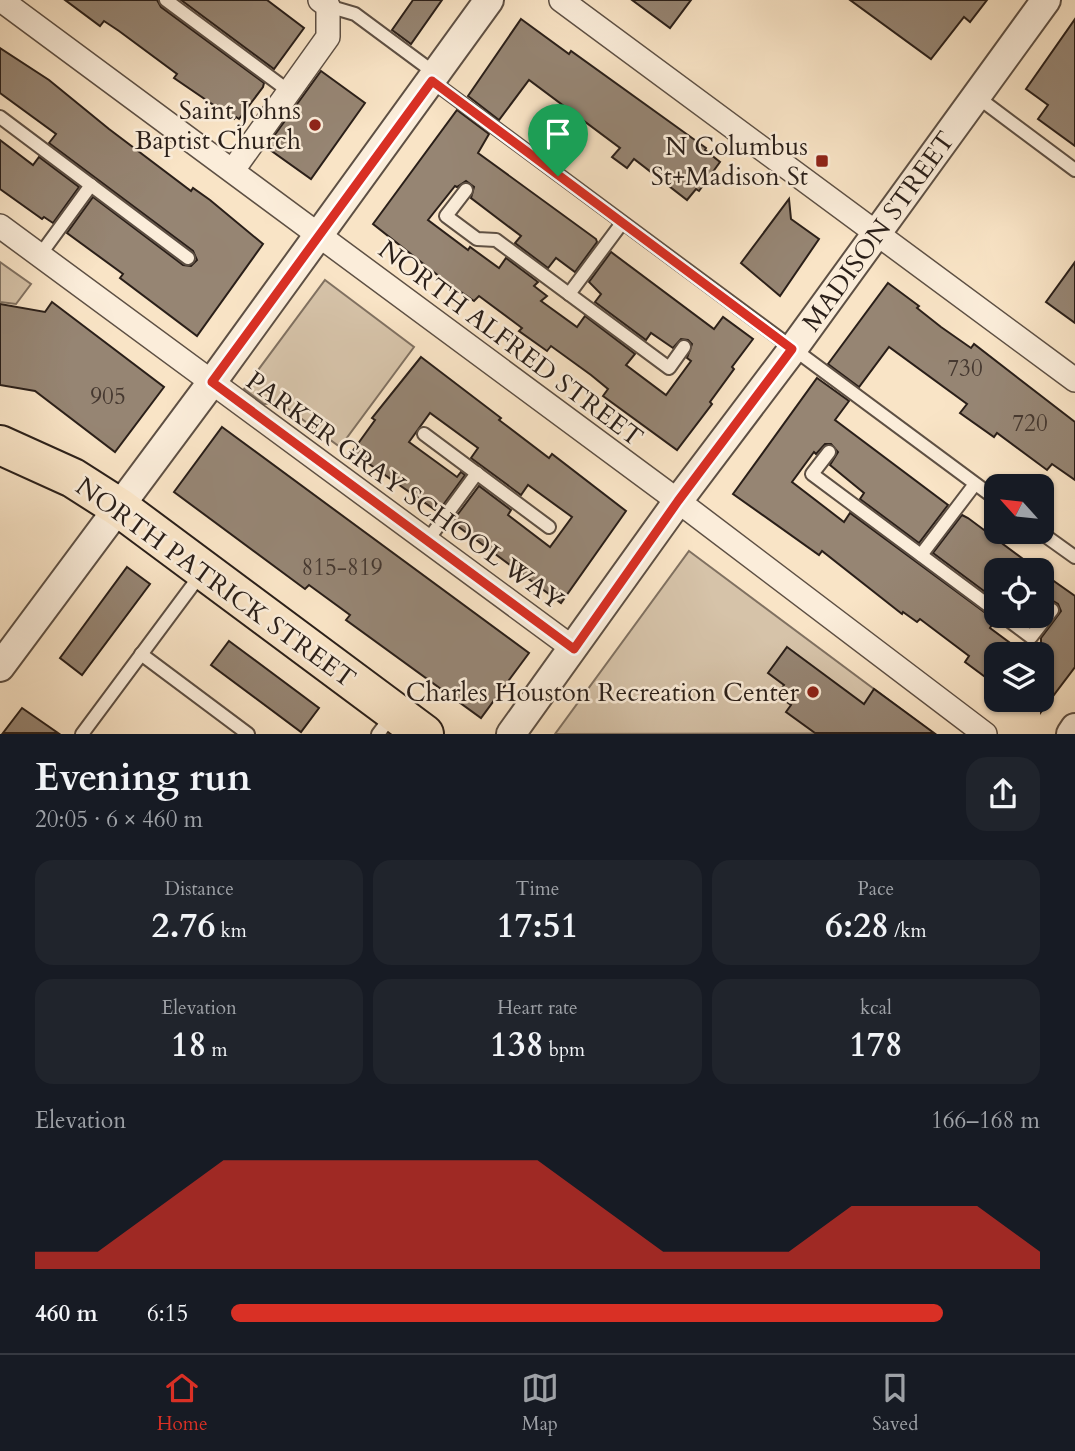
<!DOCTYPE html>
<html lang="en">
<head>
<meta charset="utf-8">
<style>
	:root { --surface:#171b24; --page:#20242c; --text:#f1f3f6; --muted:#9ea1a6; --line:#363941; --accent:#d93025 }
	body { margin:0; font-family:Cardo,serif; background:var(--page); color:var(--text); height:100vh; display:flex; flex-direction:column; font-size:26px; white-space:nowrap }
	* { box-sizing:border-box; margin:0 }
	p { font-size:23px; color:var(--muted) }
	.icon { flex:none; width:38px; height:38px; fill:none; stroke:currentColor; stroke-width:2; stroke-linecap:round; stroke-linejoin:round }
	.map { position:relative; height:734px; overflow:hidden }
	.sheet { display:flex; flex-direction:column; background:var(--surface); flex:1 }
	.sheet>* { flex:none }
	.needle { width:46px; rotate:297deg }
	.tools { position:absolute; left:984px; top:474px; display:grid; gap:14px }
	.tools a { display:grid; place-items:center; width:70px; height:70px; border-radius:14px; background:var(--surface); box-shadow:0 2px 5px #0004; font-size:35px }
	.pin { position:absolute; display:grid; place-items:center; width:60px; height:60px; color:#fff; margin:-72px -30px; border-radius:50% 50% 50% 0; rotate:-45deg; box-shadow:0 0 7px #0007 }
	.pin .icon { rotate:45deg }
	.round { display:grid; place-items:center; flex:none; width:74px; height:74px; border-radius:21px; background:var(--page) }
	.summary { display:flex; align-items:center; justify-content:space-between; height:119px; padding:0 35px }
	h1 { font-size:38px; font-weight:700; line-height:52px }
	.stats { display:grid; grid-template-columns:repeat(3,1fr); gap:10px; height:119px; padding:7px 35px }
	.stats div { display:grid; align-content:center; border-radius:18px; background:var(--page); text-align:center }
	.stats b { font-size:35px; font-weight:700 }
	.stats small { font-size:19px; font-weight:400 }
	.stats p { font-size:19px }
	.chart { height:196px; padding:14px 35px }
	.chart p { display:flex; justify-content:space-between }
	.chart svg { width:100%; height:126px; margin-top:7px; fill:var(--accent); opacity:.7 }
	ul { padding:0 35px; list-style:none; font-size:23px }
	li { display:grid; grid-template-columns:112px 84px 1fr; align-items:center; height:52px }
	li i { height:18px; border-radius:9px; background:var(--accent) }
	.tab-bar { display:flex; justify-content:space-around; align-items:center; height:98px; border-top:2px solid var(--line); background:var(--surface); font-size:19px; color:var(--muted) }
	.tab-bar a { display:grid; justify-items:center; gap:4px }
	.tab-bar .on { color:var(--accent) }
	.map>svg:first-child { display:block }
	.green { fill:#d6c3a9; stroke:#807161; stroke-width:2 }
	.building { fill:#968573; stroke:#2a1f19; stroke-width:2 }
	.lines { fill:none; stroke-linecap:round; stroke-linejoin:round }
	.service-casing { stroke:#5e5044; stroke-width:16 }
	.minor-casing { stroke:#5e5044; stroke-width:26 }
	.tertiary-casing { stroke:#5e5044; stroke-width:32 }
	.trunk-casing { stroke:#2a1f19; stroke-width:42 }
	.service { stroke:#fbedda; stroke-width:12 }
	.minor { stroke:#fbedda; stroke-width:23 }
	.tertiary { stroke:#fbedda; stroke-width:28 }
	.trunk { stroke:#f9e4c6; stroke-width:38 }
	.route-casing { stroke:#fff; stroke-width:14 }
	.route { stroke:#d93025; stroke-width:9 }
	.poi-dot { fill:#8f2418; stroke:#fbedda; stroke-width:2.5 }
	.labels { text-anchor:middle; stroke-width:5; stroke-linejoin:round; paint-order:stroke }
	.number-label { font-size:23px; fill:#453830 }
	.poi-label { font-size:26px; fill:#2a1f19; stroke:#fbedda; text-anchor:end }
	.street-label { font-size:26px; fill:#2a1f19; stroke:#fbedda }
</style>
</head>
<body>
<div class="map">
<svg width="1075" height="734" viewBox="0 0 1075 734">
	<rect width="100%" height="100%" fill="#f9e4c6"/>
	<filter id="stains"><feTurbulence type="fractalNoise" baseFrequency=".00286" numOctaves="4"/><feColorMatrix values="0 0 0 0 .2 0 0 0 0 .09 0 0 0 0 .02 0 0 0 .5 -.17"/></filter>
	<radialGradient id="worn" r=".72"><stop offset=".6" stop-color="#630" stop-opacity="0"/><stop offset="1" stop-color="#630" stop-opacity=".3"/></radialGradient>
	<!-- green -->
	<g class="green">
		<path d="M0 262 31 284 16 304 0 302Z"/>
		<path d="M325 280 414 347 340 447 280 403 264 404 244 389Z"/>
		<path d="M689 551 933 733 555 734Z"/>
	</g>
	<!-- building -->
	<g class="building">
		<path d="M65 0H157L161 7 264 83 263 87 239 119 236 117 234 119 174 78 177 74 119 31 104 21 100 26Z"/>
		<path d="M181 0H267L304 28 274 69Z"/>
		<path d="M413 0H442L411 44 392 30Z"/>
		<path d="M632 0H691L670 28Z"/>
		<path d="M850 0H987L970 22 964 17 931 59Z"/>
		<path d="M521 19 569 54 571 51 706 148 705 150 720 162 699 191 696 189 687 200 634 159 627 168 612 157 620 148 529 80 499 120 468 96Z"/>
		<path d="M1075 19V146L1038 119 1048 105 1026 89Z"/>
		<path d="M0 48 49 80 109 129 191 191 193 188 210 200 263 244 197 336 120 278 123 274 67 233 93 197 183 265 191 266 197 260 193 251 49 143 56 134 0 93Z"/>
		<path d="M321 71 365 103 311 179 266 147Z"/>
		<path d="M457 110 489 134 478 153 596 239 597 242 575 272 556 258 548 268 515 243 521 236 471 198 474 187 466 181 457 187 455 186 428 220 468 250 470 247 499 268 506 258 538 282 534 286 547 296 541 301 577 327 585 316 635 354 626 365 666 395 691 361 687 358 692 344 688 340 681 339 673 348 651 333 646 340 595 302 601 294 589 282 611 252 714 329 723 317 753 339 732 367 734 369 710 402 712 404 677 450 603 396 608 389 591 375 551 346 547 351 519 331 522 328 479 296 474 301 445 281 373 224Z"/>
		<path d="M0 140 33 165 39 157 79 187 53 223 44 217 42 219 0 189Z"/>
		<path d="M789 199 791 219 819 239 780 296 741 263Z"/>
		<path d="M1075 262V323L1046 302Z"/>
		<path d="M888 283 919 306 917 308 941 327 971 348 974 344 1075 422V480L1052 464 1047 470 997 433 994 437 960 413 967 404 889 347 859 387 828 364Z"/>
		<path d="M52 302 164 387 115 452 35 391 0 385V304L45 312Z"/>
		<path d="M421 357 501 418 499 420 549 458 552 454 626 511 561 603 452 522 479 486 511 510 508 515 550 547 572 517 528 485 521 495 471 458 478 448 430 413 409 442 457 477 461 472 465 475 438 512 352 452 375 420 372 418Z"/>
		<path d="M817 378 849 401 835 420 948 505 919 543 860 499 864 493 830 465 838 452 831 444H825L816 454 814 452 792 482 844 522 850 513 995 620 990 628 1025 654H996V685L965 662 969 656 920 619 917 622 903 612 902 614 822 551 819 555 733 494Z"/>
		<path d="M222 427 529 653 481 718 346 620 350 615 309 585 305 589 174 492Z"/>
		<path d="M962 515 968 518 1038 570H996V600L933 553Z"/>
		<path d="M127 567 150 584 82 675 60 658Z"/>
		<path d="M1041 572 1075 596V667L1041 712V638L1061 611 1058 604 1053 601 1041 610Z"/>
		<path d="M229 641 319 708 301 732 211 665Z"/>
		<path d="M787 647 864 704 874 689 934 733H815L786 712 791 705 777 695 784 685 768 673Z"/>
		<path d="M22 708 58 733H3Z"/>
	</g>
	<g class="lines">
		<defs>
			<g id="service">
				<path d="M166 0 290 92"/>
				<path d="M328 6 355 14 436 74"/>
				<path d="M432 81 996 499"/>
				<path d="M976 96 1075 170"/>
				<path d="M0 117 188 258"/>
				<path d="M466 190 446 216 477 239 496 240 669 368 684 347"/>
				<path d="M40 255 91 185"/>
				<path d="M569 294 622 223"/>
				<path d="M424 434 549 527"/>
				<path d="M829 452 812 474 996 611"/>
				<path d="M1040 532 1075 557"/>
				<path d="M427 541 477 473"/>
				<path d="M921 555 975 484"/>
				<path d="M1003 616 1031 637 1052 610"/>
				<path d="M141 654 248 734"/>
				<path d="M82 734 201 574"/>
				<path d="M378 734 393 714"/>
			</g>
			<g id="minor">
				<path d="M1 0 678 501 985 734"/>
				<path d="M561 0 1075 380"/>
				<path d="M233 170 328 37V6L320 0"/>
				<path d="M0 226 574 649"/>
			</g>
			<g id="tertiary">
				<path d="M0 667 212 382 489 0"/>
				<path d="M511 734 678 501 792 350 1046 0"/>
				<path d="M1071 734 1075 728"/>
			</g>
			<path id="trunk" d="M0 445 73 478 120 508 424 734"/>
		</defs>
		<!-- service casing -->
		<use href="#service" class="service-casing"/>
		<!-- minor casing -->
		<use href="#minor" class="minor-casing"/>
		<!-- tertiary casing -->
		<use href="#tertiary" class="tertiary-casing"/>
		<!-- trunk casing -->
		<use href="#trunk" class="trunk-casing"/>
		<!-- service -->
		<use href="#service" class="service"/>
		<!-- minor -->
		<use href="#minor" class="minor"/>
		<!-- tertiary -->
		<use href="#tertiary" class="tertiary"/>
		<!-- trunk -->
		<use href="#trunk" class="trunk"/>
	</g>
	<g class="lines">
		<defs>
			<path id="route" d="M432 81 792 349 678 501 574 649 212 382Z"/>
		</defs>
		<!-- route casing -->
		<use href="#route" class="route-casing"/>
		<!-- route -->
		<use href="#route" class="route"/>
	</g>
	<!-- markers -->
	<g class="poi-dot">
		<circle cx="315" cy="125" r="7"/>
		<rect x="815" y="154" width="14" height="14" rx="3.5"/>
		<circle cx="813" cy="692" r="7"/>
	</g>
	<g class="labels">
		<!-- number labels -->
		<g class="number-label">
			<text x="965" y="376">730</text>
			<text x="108" y="404">905</text>
			<text x="1030" y="431">720</text>
			<text x="342" y="575">815-819</text>
		</g>
		<!-- poi labels -->
		<g class="poi-label">
			<text x="301" y="119">Saint Johns<tspan x="301" dy="30">Baptist Church</tspan></text>
			<text x="808" y="155">N Columbus<tspan x="808" dy="30">St+Madison St</tspan></text>
			<text x="799" y="701">Charles Houston Recreation Center</text>
		</g>
		<!-- street labels -->
		<g class="street-label">
			<text transform="translate(878 231) rotate(-54)" y="9">MADISON STREET</text>
			<text transform="translate(511 343) rotate(37)" y="9">NORTH ALFRED STREET</text>
			<text transform="translate(405 490) rotate(36)" y="9">PARKER GRAY SCHOOL WAY</text>
			<text transform="translate(216 582) rotate(36)" y="9">NORTH PATRICK STREET</text>
		</g>
	</g>
	<rect width="100%" height="100%" filter="url(#stains)"/>
	<rect width="100%" height="100%" fill="url(#worn)"/>
</svg>
<div class="tools">
<a><svg class="needle" viewBox="-14 -14 28 28"><path d="M0-13l5 13h-10z" fill="#e53935"/><path d="M0 13l5-13h-10z" fill="#9ea1a6"/></svg></a>
<a><svg class="icon" aria-label="locate" viewBox="0 0 24 24"><circle cx="12" cy="12" r="6"/><path d="M12 2v4M12 18v4M2 12h4M18 12h4"/></svg></a>
<a><svg class="icon" aria-label="layers" viewBox="0 0 24 24"><path d="M12 4l9 5-9 5-9-5zM3 14l9 5 9-5"/></svg></a>
</div>
<div class="pin" style="left:558px;top:176px;background:#1e9e55"><svg class="icon" aria-label="arrive" viewBox="0 0 24 24"><path d="M6 21V4h12l-3 4 3 4H6"/></svg></div>
</div>
<section class="sheet">
<div class="summary"><div><h1>Evening run</h1><p>20:05 · 6 × 460 m</p></div><a class="round"><svg class="icon" aria-label="share" viewBox="0 0 24 24"><path d="M12 15V3M7 8l5-5 5 5M5 13v7h14v-7"/></svg></a></div>
<div class="stats">
<div><p>Distance</p><b>2.76<small> km</small></b></div>
<div><p>Time</p><b>17:51</b></div>
<div><p>Pace</p><b>6:28<small> /km</small></b></div>
</div>
<div class="stats">
<div><p>Elevation</p><b>18<small> m</small></b></div>
<div><p>Heart rate</p><b>138<small> bpm</small></b></div>
<div><p>kcal</p><b>178</b></div>
</div>
<div class="chart"><p><span>Elevation</span>166–168 m</p>
<svg viewBox="0 0 160 44" preserveAspectRatio="none"><path d="M0 44V38L10 38L20 22L30 6L40 6L50 6L60 6L70 6L80 6L90 22L100 38L110 38L120 38L130 22L140 22L150 22L160 38V44z"/></svg>
</div>
<ul>
<li><b>460 m</b>6:15<i style="width:88%"></i></li>
</ul>
</section>
<nav class="tab-bar">
<a class="on"><svg class="icon" aria-label="home" viewBox="0 0 24 24"><path d="M3 11l9-7 9 7M6 9v11h12V9"/></svg>Home</a>
<a><svg class="icon" aria-label="map" viewBox="0 0 24 24"><path d="M3 6l6-2 6 2 6-2v14l-6 2-6-2-6 2zM9 4v14M15 6v14"/></svg>Map</a>
<a><svg class="icon" aria-label="saved" viewBox="0 0 24 24"><path d="M7 4h10v16l-5-4-5 4z"/></svg>Saved</a>
</nav>
</body>
</html>
